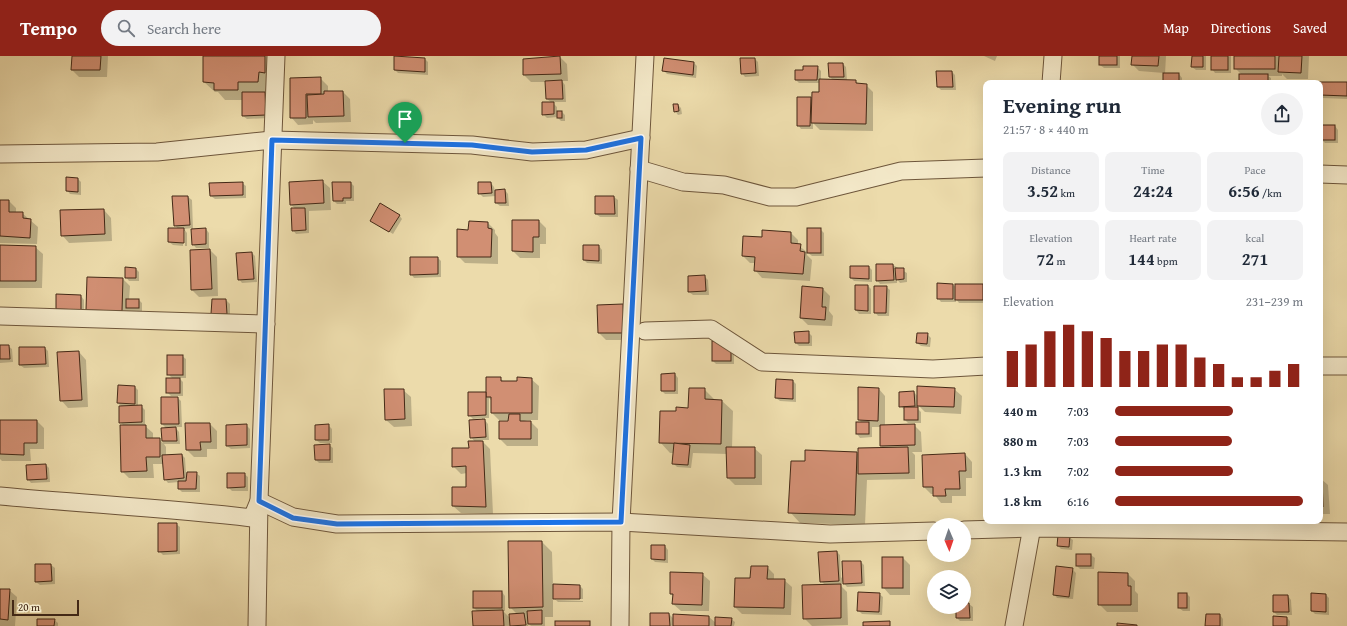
<!DOCTYPE html>
<html lang="en">
<head>
<meta charset="utf-8">
<style>
	:root { --surface:#fff; --page:#f2f2f3; --text:#1f2937; --muted:#747a83; --accent:#8f2418 }
	body { margin:0; font-family:"Gentium Book Plus",serif; background:var(--page); color:var(--text); height:100vh; display:flex; flex-direction:column; font-size:15px; white-space:nowrap }
	* { box-sizing:border-box; margin:0 }
	p { font-size:13px; color:var(--muted) }
	.icon { flex:none; width:22px; height:22px; fill:none; stroke:currentColor; stroke-width:2; stroke-linecap:round; stroke-linejoin:round }
	.map { position:relative; flex:1; overflow:hidden }
	.side { position:absolute; left:983px; top:24px; width:340px; height:444px; display:flex; flex-direction:column; background:var(--surface); border-radius:8px; box-shadow:0 4px 16px #0002 }
	.side>* { flex:none }
	.needle { width:26px; rotate:178deg }
	.buttons { position:absolute; left:927px; top:462px; display:grid; gap:8px }
	.buttons a { display:grid; place-items:center; width:44px; height:44px; border-radius:50%; background:var(--surface); box-shadow:0 4px 16px #0002; font-size:20px }
	.scale { position:absolute; left:12px; bottom:10px; width:67px; box-sizing:border-box; padding-left:4px; border:2px solid #442916; border-top:0; font-size:11px; line-height:14px; white-space:nowrap; color:#442916; -webkit-text-stroke:3px #f3e8c8; paint-order:stroke }
	.pin { position:absolute; display:grid; place-items:center; width:34px; height:34px; color:#fff; margin:-41px -17px; border-radius:50% 50% 50% 0; rotate:-45deg; box-shadow:0 0 4px #0007 }
	.pin .icon { rotate:45deg }
	.round { display:grid; place-items:center; flex:none; width:42px; height:42px; border-radius:21px; background:var(--page) }
	.summary { display:flex; align-items:center; justify-content:space-between; height:68px; padding:0 20px }
	h1 { font-size:22px; font-weight:700; line-height:30px }
	.figures { display:grid; grid-template-columns:repeat(3,1fr); gap:6px; height:68px; padding:4px 20px }
	.figures div { display:grid; align-content:center; border-radius:8px; background:var(--page); text-align:center }
	.figures b { font-size:17px; font-weight:700 }
	.figures small { font-size:11px; font-weight:400 }
	.figures p { font-size:11px }
	.chart { height:112px; padding:8px 20px }
	.chart p { display:flex; justify-content:space-between }
	.chart svg { width:100%; height:72px; margin-top:4px; stroke:var(--accent); stroke-width:6 }
	ul { padding:0 20px; list-style:none; font-size:13px }
	li { display:grid; grid-template-columns:64px 48px 1fr; align-items:center; height:30px }
	li i { height:10px; border-radius:5px; background:var(--accent) }
	header { display:flex; align-items:center; gap:24px; box-sizing:border-box; height:56px; padding:0 20px; background:var(--accent); color:#fff }
	header strong { font-size:19px }
	nav { display:flex; gap:22px; margin-inline-start:auto; font-size:14px }
	.search { width:280px; height:36px; background:var(--page); display:flex; align-items:center; gap:10px; box-sizing:border-box; padding:0 14px; border-radius:22px; color:var(--muted); font-size:15px }
	.map>svg:first-child { display:block }
	.shadow { fill:#0003 }
	.building { fill:#d18f73; stroke:#442916 }
	.lines { fill:none; stroke-linecap:round; stroke-linejoin:round }
	.street-casing { stroke:#6e563b; stroke-width:19 }
	.street { stroke:#f3e8c8; stroke-width:17 }
	.route-casing { stroke:#fff; stroke-width:8 }
	.route { stroke:#1a73e8; stroke-width:5 }
</style>
</head>
<body>
<header>
<strong>Tempo</strong>
<div class="search"><svg class="icon" aria-label="search" viewBox="0 0 24 24"><circle cx="10" cy="10" r="6"/><path d="M15 15l6 6"/></svg>Search here</div>
<nav><a>Map</a><a>Directions</a><a>Saved</a></nav>
</header>
<div class="map">
<svg width="1347" height="570" viewBox="0 0 1347 570">
	<rect width="100%" height="100%" fill="#ecdbab"/>
	<filter id="stains"><feTurbulence type="fractalNoise" baseFrequency=".005" numOctaves="4"/><feColorMatrix values="0 0 0 0 .2 0 0 0 0 .09 0 0 0 0 .02 0 0 0 .5 -.17"/></filter>
	<radialGradient id="worn" r=".72"><stop offset=".6" stop-color="#630" stop-opacity="0"/><stop offset="1" stop-color="#630" stop-opacity=".3"/></radialGradient>
	<!-- shadow -->
	<g class="shadow">
		<path d="M73 0H108L107 21H79L72 14Z"/>
		<path d="M204 0H274L269 36H264L268 40 269 62 247 63 243 60V44H225L218 36H215L204 26Z"/>
		<path d="M984 0H997L995 5Z"/>
		<path d="M1100 0H1120V12H1104L1100 9Z"/>
		<path d="M1133 0H1166L1165 18H1179L1182 22V27H1164V17L1139 15 1132 8Z"/>
		<path d="M1193 0H1206V14H1196L1192 11Z"/>
		<path d="M1212 0H1231V17H1215L1212 13Z"/>
		<path d="M1235 0H1309L1308 23H1287L1282 18V20H1268L1271 22V27H1240L1242 19 1235 12Z"/>
		<path d="M560 1 567 8 568 25H562L565 29 566 46H552L557 51V56H562L565 59V65H561L557 61 547 62 543 58 552 47 547 43 546 26H531L524 19V4Z"/>
		<path d="M425 3 428 6V19L398 17 395 14Z"/>
		<path d="M755 3 758 6 759 20 745 21 742 17Z"/>
		<path d="M694 7 697 10 696 22 667 18 664 15Z"/>
		<path d="M829 8H843L846 11 847 25H855L859 28 866 29 873 36V75L820 74 813 67V73H801L798 69 810 42 813 45 820 37V27H799L796 24 804 15 817 11 821 15V24H833L830 21Z"/>
		<path d="M937 16H952L955 19 956 34H941L938 31Z"/>
		<path d="M320 22 328 30V36H343L350 43 351 66 316 67 313 64V68L298 69 291 61V23Z"/>
		<path d="M1320 27H1347V43L1323 42 1320 40Z"/>
		<path d="M678 49 681 52 682 58 678 59 675 55Z"/>
		<path d="M1335 70 1338 74V87H1325L1322 84Z"/>
		<path d="M78 123 81 126V139L70 138 67 134Z"/>
		<path d="M322 125 330 132 331 154 309 155V177L296 178 293 174 296 153 291 149Z"/>
		<path d="M242 127 246 130V142L215 143 211 140Z"/>
		<path d="M351 127 354 130V145H346V148H337L334 145Z"/>
		<path d="M491 127 494 131 495 135 505 134 508 138 509 150H500L496 147V140L483 141 479 137Z"/>
		<path d="M173 141H188L192 144 193 174 206 173 209 177V192H196L193 188 192 172 184 173 187 177V190H185V175H183V190L173 189 169 186 178 173 175 169Z"/>
		<path d="M596 141H614L618 144V161H600L596 158Z"/>
		<path d="M0 145H9L16 152V157H22L38 171 37 188 0 187Z"/>
		<path d="M104 154 111 162 112 185 69 187 62 179Z"/>
		<path d="M399 159 402 163 393 178 371 164Z"/>
		<path d="M539 165 546 172V188H540V202H520L513 195Z"/>
		<path d="M488 167 495 174V177L498 181V208L465 207 458 200 469 175Z"/>
		<path d="M820 173 824 177V200H812L807 196V199L812 204 810 225 762 222 755 214V207H750L743 200 763 182 791 177 798 184V189L808 197Z"/>
		<path d="M0 190 35 191 43 198 42 232H0Z"/>
		<path d="M599 190 602 194V208L587 207 584 204Z"/>
		<path d="M210 194 217 201 218 240 199 241 192 234Z"/>
		<path d="M252 197 255 200 257 226 242 227 239 223Z"/>
		<path d="M438 202 441 205V221L414 222 411 218Z"/>
		<path d="M893 209 907 217V226L900 227 897 223V227L880 228 877 224Z"/>
		<path d="M869 211 872 214V226L854 225 851 222Z"/>
		<path d="M136 213 139 216V225H129L126 221Z"/>
		<path d="M704 220 708 224 709 239H693L689 236V221Z"/>
		<path d="M123 223 130 230 129 244H139L142 247V255H129V261H94L87 253Z"/>
		<path d="M938 228 953 229 956 231 983 229 986 233V247H959L956 243V246H941L938 242Z"/>
		<path d="M856 230H868L871 233V258H859L856 254Z"/>
		<path d="M886 231 890 234 889 260H878L875 256Z"/>
		<path d="M823 233 830 240 829 255 833 260 832 270 808 269 801 262Z"/>
		<path d="M81 240 84 244V257L60 256 57 252Z"/>
		<path d="M226 244 230 248V261L212 258Z"/>
		<path d="M623 249 630 256 631 284H606L599 277 598 250Z"/>
		<path d="M808 276 812 280V290H799L796 287Z"/>
		<path d="M927 278 931 282 930 291 921 290 917 287Z"/>
		<path d="M734 289V308H716L713 305Z"/>
		<path d="M0 290H8L12 293 13 306 0 307Z"/>
		<path d="M45 292 48 295 49 311 24 312 20 309Z"/>
		<path d="M79 296 86 304 88 351 68 352 61 344Z"/>
		<path d="M182 300 186 303V322H179L183 326V340H171L167 336 173 323 168 318Z"/>
		<path d="M675 318 678 322V338H665L662 335Z"/>
		<path d="M500 322 504 326H518L531 323 539 330 538 364H524L531 366 538 373V390H507L500 383 509 364H499L492 357V345L489 342V362H483L488 368 489 384H481L490 393 493 458 461 457 453 450 467 432V417L461 418 453 410 475 386 471 381 482 364V362L473 363 469 359 485 337Z"/>
		<path d="M793 325 796 328V346L780 345 776 342Z"/>
		<path d="M135 331 138 334V350H141L145 354V370L153 377V383H159L163 387 162 373H167L162 368 178 342 181 345 182 371H175L179 376 180 388H164L166 391V399H182L185 402 186 417H196L200 420V436H182L179 433V426L168 427 165 423 164 408H153L154 422H129L122 415 124 370 120 366 122 351 118 347Z"/>
		<path d="M878 332 885 340V370L914 369 921 376 922 396H912L915 399V423L867 424 865 469 800 467 790 456 806 406 857 397 859 399 884 393 881 390V371H872V381L860 382 857 378V367H862L859 364Z"/>
		<path d="M704 333 715 344 722 345 733 355 732 392H754L762 399V429H735L728 422 727 398 693 397 691 412 677 411 673 407 674 397H670L660 386 677 356 689 353Z"/>
		<path d="M954 333 962 340 961 358 925 356 918 349V353L921 356V367H908L905 364V354L900 350 914 336 918 341Z"/>
		<path d="M403 334 411 341 412 370 394 371 386 364Z"/>
		<path d="M0 365H37L44 372V393H30L31 405H2L0 403Z"/>
		<path d="M186 368H210L217 375V393H207V401H194L187 394Z"/>
		<path d="M246 369 250 373V392L231 393 227 390Z"/>
		<path d="M328 369 332 373V387H320L316 384Z"/>
		<path d="M329 389 333 392V407H319L316 404 315 390Z"/>
		<path d="M965 398 972 406V422H966V440H952V447H941L934 438H931L924 431Z"/>
		<path d="M46 409 49 412 50 426 31 427 28 423Z"/>
		<path d="M244 418 248 421V435H232L228 431Z"/>
		<path d="M1320 422 1328 429 1330 458H1320Z"/>
		<path d="M176 468 180 471V498L163 499 159 495Z"/>
		<path d="M1069 481 1073 484 1072 494 1061 493 1058 490Z"/>
		<path d="M542 486 552 496 553 529 580 530 583 533V543L556 542V544L583 545V546H558L553 541V561H545V570H531L528 567V570H474L478 556 474 552 502 536 505 540V555H503L511 563 517 558 510 551Z"/>
		<path d="M665 490 668 494V507L655 506 652 503Z"/>
		<path d="M837 496 840 499 841 522 861 506 864 509 865 530 847 531 842 525V528H839L847 536 848 569 812 570 804 562 825 529 821 525Z"/>
		<path d="M1077 499H1091L1095 502 1094 513H1080L1077 510Z"/>
		<path d="M903 502 910 509V539H890L883 531Z"/>
		<path d="M36 509H51L55 512V528L40 529 36 526Z"/>
		<path d="M767 511 774 518V524H784L792 531 791 559 742 558 735 551 736 523H751Z"/>
		<path d="M1072 513 1076 517 1073 543 1057 542 1054 538Z"/>
		<path d="M671 517 702 518 710 525 709 555H681L673 548 674 541 671 538Z"/>
		<path d="M1128 518 1135 525V535L1138 538V556H1107L1099 548Z"/>
		<path d="M0 534H9L17 541 15 570H0Z"/>
		<path d="M879 538 883 541 882 559 862 558 858 554Z"/>
		<path d="M1187 538 1190 541V555H1183L1179 552Z"/>
		<path d="M1326 539 1329 542V559L1315 558 1312 555Z"/>
		<path d="M1288 540 1291 544 1292 559H1277L1274 556Z"/>
		<path d="M964 548H969L973 551V565H960L957 562V551H964Z"/>
		<path d="M669 558 674 563V559L709 561 716 567 731 563 735 566 734 570H651Z"/>
		<path d="M1220 559 1223 563V570H1206Z"/>
		<path d="M1287 562 1290 565V570H1274Z"/>
		<path d="M54 564 58 567V570H38Z"/>
	</g>
	<!-- building -->
	<g class="building">
		<path d="M72 0H101L100 14H71Z"/>
		<path d="M203 0H265V17L259 16 258 26H238V34H214V27L203 26Z"/>
		<path d="M394 0 425 2V16L394 14Z"/>
		<path d="M560 0 561 18 523 19V3Z"/>
		<rect x="1099" y="0" width="18" height="9"/>
		<path d="M1132 0H1159L1158 10 1131 9Z"/>
		<path d="M1192 0H1203V11H1191Z"/>
		<rect x="1211" y="0" width="17" height="14"/>
		<rect x="1234" y="0" width="41" height="13"/>
		<path d="M1279 0H1302L1301 17 1278 16Z"/>
		<path d="M664 2 694 6 693 19 662 15Z"/>
		<path d="M740 2H755L756 17 741 18Z"/>
		<path d="M828 7H843L844 21H829Z"/>
		<path d="M803 10H818L817 24H795V14H803Z"/>
		<path d="M936 15H952L953 31H937Z"/>
		<rect x="1163" y="17" width="16" height="10"/>
		<rect x="1239" y="18" width="29" height="9"/>
		<path d="M321 21V38H306V62H290V22Z"/>
		<path d="M819 23 856 24V27L867 28 866 68 811 67 812 36H819Z"/>
		<path d="M562 24 563 43H546L545 25Z"/>
		<path d="M1319 26H1347V40L1320 39Z"/>
		<path d="M324 35H343L344 60 308 61 307 39 324 38Z"/>
		<path d="M242 36H265L266 59 242 60Z"/>
		<path d="M797 41H811L810 70H797Z"/>
		<path d="M542 46H554V58L542 59Z"/>
		<path d="M673 48H678L679 55 674 56Z"/>
		<rect x="557" y="55" width="5" height="7"/>
		<rect x="1321" y="69" width="14" height="15"/>
		<path d="M66 121 78 122V136L66 135Z"/>
		<path d="M323 124 324 147 290 149 289 126Z"/>
		<path d="M243 126V139L210 140 209 127Z"/>
		<path d="M332 126H351V142H343V145H333Z"/>
		<path d="M478 126H491L492 137 478 138Z"/>
		<path d="M505 133 506 147H495V134Z"/>
		<path d="M172 140H188L190 169 174 170Z"/>
		<path d="M595 140H614L615 158H595Z"/>
		<path d="M0 144H9V156H23V162L31 163 30 182 0 180Z"/>
		<path d="M380 147 400 159 389 176 370 165Z"/>
		<path d="M291 152H305L306 174 292 175Z"/>
		<path d="M104 153 105 178 61 180 60 154Z"/>
		<path d="M512 164H539V181H533V196L512 195Z"/>
		<path d="M469 165 488 166V172L492 173 491 201H457V173L468 174Z"/>
		<path d="M168 172H184V187L168 186Z"/>
		<path d="M206 172V188L192 189 191 173Z"/>
		<rect x="807" y="172" width="14" height="25"/>
		<path d="M762 174 791 176V187L801 188 800 195 805 196 803 218 754 215 755 201 742 200 743 180 762 181Z"/>
		<path d="M0 189 36 190V225H0Z"/>
		<path d="M583 189H599V205L583 204Z"/>
		<path d="M210 193 212 233 191 234 190 194Z"/>
		<path d="M252 196 254 223 238 224 236 197Z"/>
		<path d="M410 201H438V218L410 219Z"/>
		<path d="M876 208H893L894 224 876 225Z"/>
		<path d="M850 210H869V223L850 222Z"/>
		<path d="M125 211 136 212V222H125Z"/>
		<path d="M895 212H904V223L896 224Z"/>
		<path d="M705 219 706 235 688 236V220Z"/>
		<path d="M87 221 123 222 122 255 86 254Z"/>
		<path d="M937 227 953 228V243H937Z"/>
		<rect x="955" y="228" width="28" height="16"/>
		<path d="M855 229H868V255L855 254Z"/>
		<path d="M802 230 823 232 822 251H826L825 264 800 262Z"/>
		<path d="M874 230H887L886 257H874Z"/>
		<path d="M56 238 81 239V254L56 253Z"/>
		<rect x="126" y="243" width="13" height="9"/>
		<path d="M212 243H226L227 258H211Z"/>
		<path d="M623 248 624 277H598L597 249Z"/>
		<path d="M809 275V287H795L794 276Z"/>
		<path d="M917 277H928L927 288 916 287Z"/>
		<rect x="712" y="285" width="19" height="20"/>
		<path d="M0 289H9L10 303H0Z"/>
		<path d="M19 291H45L46 308 19 309Z"/>
		<path d="M79 295 82 344 60 345 57 296Z"/>
		<rect x="167" y="299" width="16" height="20"/>
		<path d="M675 317V335H661V318Z"/>
		<path d="M486 321H501V325H517V321L532 322V357H491V341H486Z"/>
		<rect x="166" y="322" width="14" height="15"/>
		<path d="M776 323 793 324V343L775 342Z"/>
		<path d="M118 329 135 330V348L117 347Z"/>
		<path d="M917 330 955 332 954 351 917 350Z"/>
		<path d="M858 331 879 332 878 365 858 364Z"/>
		<path d="M689 332H705V343L722 344 721 388 659 387 660 355H676V351L688 352Z"/>
		<path d="M384 333H404L405 363 385 364Z"/>
		<path d="M914 335 915 350 899 351V336Z"/>
		<path d="M468 336H486V359L468 360Z"/>
		<path d="M161 341H178L179 368H161Z"/>
		<path d="M142 349V366L119 367V350Z"/>
		<rect x="904" y="351" width="14" height="13"/>
		<path d="M509 358H520V365H531V383H499V365H508Z"/>
		<path d="M485 363 486 381 470 382 469 364Z"/>
		<path d="M0 364H37V387H24V399L0 398Z"/>
		<rect x="856" y="366" width="13" height="12"/>
		<path d="M185 367H210L211 386H200L201 394H186Z"/>
		<path d="M247 368V389L226 390V369Z"/>
		<path d="M329 368V384H315V369Z"/>
		<path d="M915 368V389L880 390V369Z"/>
		<path d="M120 369H146V382H160V401H146L147 415 121 416Z"/>
		<path d="M176 371 177 385H162L161 372Z"/>
		<path d="M468 385H483L486 451 452 450V431H466V410L452 411V392H469Z"/>
		<path d="M674 387 690 389 688 409 672 408Z"/>
		<path d="M330 388V404H315L314 389Z"/>
		<path d="M726 391H755V422H727Z"/>
		<path d="M908 391 909 417 858 418V392Z"/>
		<path d="M805 394 857 396 855 459 788 457 791 405H805Z"/>
		<path d="M965 397 966 415H959L960 433H945L946 440H933V431H923L922 399Z"/>
		<path d="M182 398 184 422 164 424 162 399Z"/>
		<path d="M46 408 47 423 27 424 26 409Z"/>
		<path d="M187 416H197L196 433H178V425H186Z"/>
		<path d="M227 417H245V431L227 432Z"/>
		<path d="M1320 421H1322L1323 451H1320Z"/>
		<path d="M158 467H177V495L158 496Z"/>
		<path d="M1058 479 1070 480 1069 491 1057 490Z"/>
		<path d="M508 485H542L543 551 509 552Z"/>
		<path d="M651 489H665V504L651 503Z"/>
		<path d="M837 495 839 525 820 526 818 496Z"/>
		<rect x="1076" y="498" width="15" height="12"/>
		<rect x="882" y="501" width="21" height="31"/>
		<path d="M842 505H861L862 527 843 528Z"/>
		<path d="M35 508H51L52 525 35 526Z"/>
		<path d="M751 510H768L767 523H785L784 552 734 551 735 522H750Z"/>
		<path d="M1056 510 1073 512 1069 541 1053 539Z"/>
		<path d="M670 516 703 517 702 549 672 548 673 538H670Z"/>
		<path d="M1098 516 1128 517V530H1131V549H1098Z"/>
		<path d="M553 528 580 529V543H553Z"/>
		<path d="M841 528V562L803 563 802 529Z"/>
		<path d="M0 533H10L8 564 0 563Z"/>
		<rect x="473" y="535" width="29" height="17"/>
		<path d="M858 536 880 537 879 556 857 555Z"/>
		<rect x="1178" y="537" width="9" height="15"/>
		<path d="M1311 537 1326 538V556L1311 555Z"/>
		<path d="M1273 539H1288L1289 556H1273Z"/>
		<path d="M964 547H969L970 562H956V551H964Z"/>
		<path d="M503 554 504 570H473L472 555Z"/>
		<path d="M542 554V568H528L527 555Z"/>
		<path d="M524 557 526 569 510 570 509 558Z"/>
		<path d="M650 557H669L670 570H650Z"/>
		<path d="M673 558 709 560V570H673Z"/>
		<path d="M1206 558H1220V570H1205Z"/>
		<path d="M1273 560 1287 561V570H1273Z"/>
		<path d="M715 561 732 562 731 570H715Z"/>
		<path d="M37 563H55L54 570H37Z"/>
		<rect x="555" y="565" width="35" height="5"/>
		<path d="M890 565V570H863V566Z"/>
		<path d="M1117 567 1137 569V570H1117Z"/>
	</g>
	<g class="lines">
		<defs>
			<g id="street">
				<path d="M1051 27 1053 0"/>
				<path d="M0 98 157 96 272 84 472 89 532 96 586 94 641 82"/>
				<path d="M639 113 683 126 724 129 770 141H796L901 115 986 112"/>
				<path d="M1320 118 1347 119"/>
				<path d="M0 260 266 268"/>
				<path d="M645 275 711 273 762 306 933 313 986 310"/>
				<path d="M1320 310H1347"/>
				<path d="M0 440C84 448 168 452 252 462L259 445 293 461 337 468 621 466 830 478 934 475"/>
				<path d="M964 474 1033 472 1347 476"/>
				<path d="M257 570 259 445 276 0"/>
				<path d="M620 570 621 466 645 0"/>
				<path d="M1014 570 1033 465"/>
			</g>
		</defs>
		<!-- street casing -->
		<use href="#street" class="street-casing"/>
		<!-- street -->
		<use href="#street" class="street"/>
	</g>
	<g class="lines">
		<defs>
			<path id="route" d="M641 82 621 466 337 468 293 462 259 445 272 84 472 89 532 96 586 94Z"/>
		</defs>
		<!-- route casing -->
		<use href="#route" class="route-casing"/>
		<!-- route -->
		<use href="#route" class="route"/>
	</g>
	<rect width="100%" height="100%" filter="url(#stains)"/>
	<rect width="100%" height="100%" fill="url(#worn)"/>
</svg>
<div class="buttons">
<a><svg class="needle" viewBox="-14 -14 28 28"><path d="M0-13l5 13h-10z" fill="#e53935"/><path d="M0 13l5-13h-10z" fill="#747a83"/></svg></a>
<a><svg class="icon" aria-label="layers" viewBox="0 0 24 24"><path d="M12 4l9 5-9 5-9-5zM3 14l9 5 9-5"/></svg></a>
</div>
<div class="scale">20 m</div>
<div class="pin" style="left:405px;top:87px;background:#1e9e55"><svg class="icon" aria-label="arrive" viewBox="0 0 24 24"><path d="M6 21V4h12l-3 4 3 4H6"/></svg></div>
<section class="side">
<div class="summary"><div><h1>Evening run</h1><p>21:57 · 8 × 440 m</p></div><a class="round"><svg class="icon" aria-label="share" viewBox="0 0 24 24"><path d="M12 15V3M7 8l5-5 5 5M5 13v7h14v-7"/></svg></a></div>
<div class="figures">
<div><p>Distance</p><b>3.52<small> km</small></b></div>
<div><p>Time</p><b>24:24</b></div>
<div><p>Pace</p><b>6:56<small> /km</small></b></div>
</div>
<div class="figures">
<div><p>Elevation</p><b>72<small> m</small></b></div>
<div><p>Heart rate</p><b>144<small> bpm</small></b></div>
<div><p>kcal</p><b>271</b></div>
</div>
<div class="chart"><p><span>Elevation</span>231–239 m</p>
<svg viewBox="0 0 160 44" preserveAspectRatio="none"><path d="M5 44V22M15 44V18M25 44V10M35 44V6M45 44V10M55 44V14M65 44V22M75 44V22M85 44V18M95 44V18M105 44V26M115 44V30M125 44V38M135 44V38M145 44V34M155 44V30"/></svg>
</div>
<ul>
<li><b>440 m</b>7:03<i style="width:63%"></i></li>
<li><b>880 m</b>7:03<i style="width:62%"></i></li>
<li><b>1.3 km</b>7:02<i style="width:63%"></i></li>
<li><b>1.8 km</b>6:16<i style="width:100%"></i></li>
</ul>
</section>
</div>
</body>
</html>
